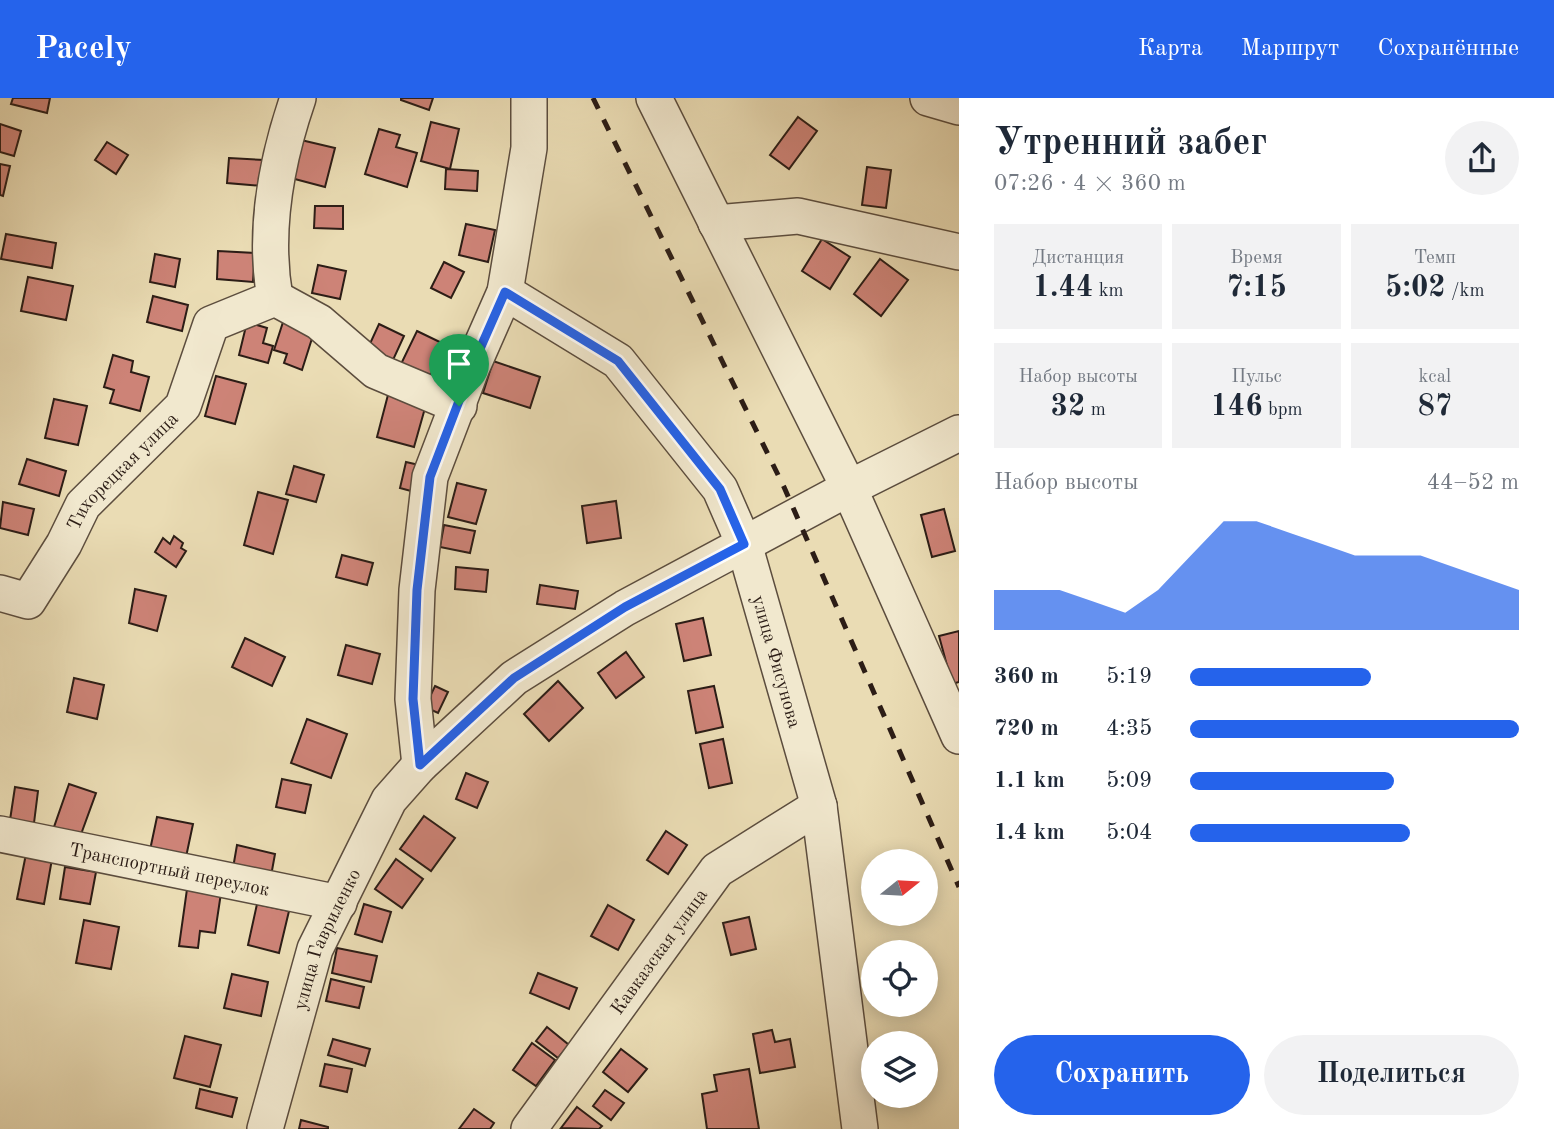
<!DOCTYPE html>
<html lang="ru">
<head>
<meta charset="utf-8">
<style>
	:root { --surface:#fff; --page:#f2f2f3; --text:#1f2937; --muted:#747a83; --accent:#2563eb }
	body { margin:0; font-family:"Old Standard TT",serif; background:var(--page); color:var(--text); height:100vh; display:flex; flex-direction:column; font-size:26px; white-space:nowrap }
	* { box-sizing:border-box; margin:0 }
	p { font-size:23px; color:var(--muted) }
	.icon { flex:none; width:38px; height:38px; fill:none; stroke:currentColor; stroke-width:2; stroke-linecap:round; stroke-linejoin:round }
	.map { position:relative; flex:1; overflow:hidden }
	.sheet { display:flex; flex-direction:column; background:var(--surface); width:595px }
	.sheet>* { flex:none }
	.needle { width:46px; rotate:72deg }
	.buttons { position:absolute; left:861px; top:751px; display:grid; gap:14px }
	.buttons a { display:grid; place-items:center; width:77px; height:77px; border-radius:50%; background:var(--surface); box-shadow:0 4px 18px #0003; font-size:35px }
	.pin { position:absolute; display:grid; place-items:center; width:60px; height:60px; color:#fff; margin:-72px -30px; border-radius:50% 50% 50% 0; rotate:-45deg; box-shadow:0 0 7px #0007 }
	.pin .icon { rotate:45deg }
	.round { display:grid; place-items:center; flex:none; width:74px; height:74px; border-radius:37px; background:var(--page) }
	.summary { display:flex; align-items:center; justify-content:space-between; height:119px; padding:0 35px }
	h1 { font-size:38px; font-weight:600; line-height:52px }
	.metrics { display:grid; grid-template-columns:repeat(3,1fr); gap:10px; height:119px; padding:7px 35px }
	.metrics div { display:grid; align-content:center; border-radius:0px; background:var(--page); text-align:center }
	.metrics b { font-size:30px; font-weight:600 }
	.metrics small { font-size:19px; font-weight:400 }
	.metrics p { font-size:19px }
	.chart { height:196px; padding:14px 35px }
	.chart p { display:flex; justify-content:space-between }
	.chart svg { width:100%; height:126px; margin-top:7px; fill:var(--accent); opacity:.7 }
	.button { display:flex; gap:14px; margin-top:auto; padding:14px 35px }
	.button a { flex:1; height:80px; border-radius:42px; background:var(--accent); color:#fff; font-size:28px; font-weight:600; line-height:80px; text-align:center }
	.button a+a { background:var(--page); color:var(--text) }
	ul { padding:0 35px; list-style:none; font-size:23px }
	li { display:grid; grid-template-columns:112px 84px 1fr; align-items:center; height:52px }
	li i { height:18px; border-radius:9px; background:var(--accent) }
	header { display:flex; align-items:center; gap:42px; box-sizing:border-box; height:98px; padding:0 35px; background:var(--accent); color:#fff }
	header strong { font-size:33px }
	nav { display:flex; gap:38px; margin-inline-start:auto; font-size:24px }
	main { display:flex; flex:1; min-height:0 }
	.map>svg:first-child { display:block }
	.building { fill:#cd8377; stroke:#2c1d16; stroke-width:2 }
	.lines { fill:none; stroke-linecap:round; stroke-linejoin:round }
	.minor-casing { stroke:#5c4d3e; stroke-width:38 }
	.minor { stroke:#f1e8ce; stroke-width:35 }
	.rail { stroke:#2c1d16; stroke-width:5; stroke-dasharray:12 12; stroke-linecap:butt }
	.route-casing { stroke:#fff; stroke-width:14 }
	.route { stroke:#2563eb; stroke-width:9 }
	.labels { text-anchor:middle; stroke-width:5; stroke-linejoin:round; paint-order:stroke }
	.street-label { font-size:19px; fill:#2c1d16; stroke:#f1e8ce }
</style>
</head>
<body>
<header>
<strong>Pacely</strong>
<nav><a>Карта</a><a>Маршрут</a><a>Сохранённые</a></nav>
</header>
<main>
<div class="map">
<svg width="959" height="1031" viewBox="0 0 959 1031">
	<rect width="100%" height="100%" fill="#eadcb4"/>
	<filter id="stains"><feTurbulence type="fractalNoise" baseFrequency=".00286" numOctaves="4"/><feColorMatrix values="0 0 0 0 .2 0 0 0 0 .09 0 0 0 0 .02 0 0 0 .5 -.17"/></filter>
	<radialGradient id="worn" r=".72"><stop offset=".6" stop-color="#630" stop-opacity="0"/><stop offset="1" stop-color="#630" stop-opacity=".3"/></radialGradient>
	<!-- building -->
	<g class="building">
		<path d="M13 0H50L47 15 11 6Z"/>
		<path d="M401 0H433L429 12 401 2Z"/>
		<path d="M798 19 817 33 789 71 770 57Z"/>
		<path d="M431 24 459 31 450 71 421 63Z"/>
		<path d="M0 26 21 33 14 58 0 54Z"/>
		<path d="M379 31 400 37 396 49 417 55 407 89 365 76Z"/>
		<path d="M301 42 335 50 325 89 291 80Z"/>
		<path d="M107 44 128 57 116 76 95 62Z"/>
		<path d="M229 60 264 62 262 88 227 85Z"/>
		<path d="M0 66 10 68 3 98 0 97Z"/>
		<path d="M867 69 891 72 886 110 862 107Z"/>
		<path d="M446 71 478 73 477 93 445 91Z"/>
		<path d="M315 108H343V131L314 130Z"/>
		<path d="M466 126 495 132 488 164 459 157Z"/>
		<path d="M6 136 56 145 52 170 1 161Z"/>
		<path d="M822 141 850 159 830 191 802 173Z"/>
		<path d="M218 153 255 155 253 184 217 181Z"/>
		<path d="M155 156 180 161 175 189 150 184Z"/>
		<path d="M880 161 908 182 881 218 854 196Z"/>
		<path d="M444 164 464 174 451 200 431 190Z"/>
		<path d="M318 167 346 173 340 201 312 195Z"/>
		<path d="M28 179 73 188 66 222 21 213Z"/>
		<path d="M153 198 188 207 182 233 147 224Z"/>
		<path d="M284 221 315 231 302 272 284 265 287 256 274 252Z"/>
		<path d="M247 224 267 230 263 245 273 248 268 265 239 257Z"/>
		<path d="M379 226 404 238 393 262 368 250Z"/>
		<path d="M417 233 446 247 429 280 401 266Z"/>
		<path d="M113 257 133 263 131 274 149 279 140 313 110 305 114 292 104 289Z"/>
		<path d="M493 263 540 279 530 310 483 295Z"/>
		<path d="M216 278 246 286 235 326 205 318Z"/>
		<path d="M389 293 427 303 414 349 377 339Z"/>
		<path d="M54 301 87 308 78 347 45 340Z"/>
		<path d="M27 361 66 373 59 398 19 386Z"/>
		<path d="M406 364 428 369 422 396 400 390Z"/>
		<path d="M294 368 324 377 316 404 286 396Z"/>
		<path d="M457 385 486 392 476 426 448 419Z"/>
		<path d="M258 394 288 402 273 456 244 447Z"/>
		<path d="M616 403 621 440 587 445 582 408Z"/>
		<path d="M3 404 34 411 28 437 0 430Z"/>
		<path d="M944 411 955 453 932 459 921 417Z"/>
		<path d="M444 427 475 433 470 455 440 449Z"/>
		<path d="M174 438 183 445 181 450 186 453 176 469 155 454 163 440 170 446Z"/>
		<path d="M342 457 373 465 367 487 336 479Z"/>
		<path d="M456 469 488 472 486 494 455 491Z"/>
		<path d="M540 487 578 493 575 511 537 506Z"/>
		<path d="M135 491 166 498 157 533 129 525Z"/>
		<path d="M703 520 711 557 684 563 676 526Z"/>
		<path d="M959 533V584L952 586 939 538Z"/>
		<path d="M245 540 285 559 272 588 232 569Z"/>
		<path d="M346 547 380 556 372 586 338 577Z"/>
		<path d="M626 554 644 579 616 600 598 575Z"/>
		<path d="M74 580 104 587 97 621 67 614Z"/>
		<path d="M558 583 583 610 549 643 524 616Z"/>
		<path d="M435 588 448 594 438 615 425 609Z"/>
		<path d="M714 588 723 629 696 635 688 593Z"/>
		<path d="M307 621 347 636 331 680 291 665Z"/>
		<path d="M723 641 732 685 709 690 700 646Z"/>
		<path d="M466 675 488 684 477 710 456 701Z"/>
		<path d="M282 681 311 687 305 715 276 709Z"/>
		<path d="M69 686 96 695 80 739 54 729Z"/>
		<path d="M15 689 38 693 34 725 10 722Z"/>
		<path d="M424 718 455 740 431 773 400 751Z"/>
		<path d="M157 719 193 726 186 759 150 752Z"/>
		<path d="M666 733 687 747 668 776 647 762Z"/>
		<path d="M237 747 275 756 271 778 233 770Z"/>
		<path d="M26 756 52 761 44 806 17 801Z"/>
		<path d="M396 761 423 781 402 810 375 791Z"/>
		<path d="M65 769 96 774 90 806 60 801Z"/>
		<path d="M187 791 221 795 215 835 200 833 198 850 179 848Z"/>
		<path d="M257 806 289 813 279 855 248 847Z"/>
		<path d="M364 806 391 814 382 844 355 836Z"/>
		<path d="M608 807 634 822 618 852 591 838Z"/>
		<path d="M749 819 756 851 731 857 723 825Z"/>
		<path d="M84 822 119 829 111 871 76 865Z"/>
		<path d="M337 850 377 858 371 884 332 875Z"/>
		<path d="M538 875 577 890 569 911 530 895Z"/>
		<path d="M232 876 268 884 261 918 224 910Z"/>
		<path d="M331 881 364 889 359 910 326 903Z"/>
		<path d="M547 929 569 947 558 960 536 943Z"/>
		<path d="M772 932 775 944 790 941 795 969 760 975 753 936Z"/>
		<path d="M185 938 221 947 210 989 174 980Z"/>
		<path d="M333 941 370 951 365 968 328 957Z"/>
		<path d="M532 945 555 962 536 988 513 972Z"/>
		<path d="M621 951 647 971 628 994 603 974Z"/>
		<path d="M325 966 352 971 347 994 320 988Z"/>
		<path d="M749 971 759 1031H707L702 996 717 993 714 977Z"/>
		<path d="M200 991 237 1000 232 1019 196 1010Z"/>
		<path d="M605 992 624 1005 611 1022 593 1008Z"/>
		<path d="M577 1009 602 1028 599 1031 561 1030Z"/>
		<path d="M474 1011 494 1025 490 1031H459Z"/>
		<path d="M301 1022 328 1029V1031H299Z"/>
	</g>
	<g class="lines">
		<defs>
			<g id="minor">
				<path d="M654 0 849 390 959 638"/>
				<path d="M928 0 959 9"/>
				<path d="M716 125 798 118 959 154"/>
				<path id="s1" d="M505 194 618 263 720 391 744 446 819 708 860 1031"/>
				<path d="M275 200C263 132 276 64 298 0"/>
				<path id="s2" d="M0 495 28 503 64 446 83 407 183 308 211 226 275 200 319 224 376 273 459 308"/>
				<path d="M420 667 413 601 417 492 430 379 472 269 505 194 529 50V0"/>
				<path id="s3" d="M0 736 339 805"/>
				<path id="s4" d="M265 1031 315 851 389 702 420 667 514 580 625 510 849 390 959 335"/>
				<path id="s5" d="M529 1031 717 772 819 708"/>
			</g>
		</defs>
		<!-- minor casing -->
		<use href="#minor" class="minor-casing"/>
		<!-- minor -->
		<use href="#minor" class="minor"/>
		<!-- rail -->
		<path class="rail" d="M593 0 784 389 959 789"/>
	</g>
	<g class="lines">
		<defs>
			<path id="route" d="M505 194 618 263 720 391 744 446 625 509 514 580 420 667 413 601 417 492 430 379 472 269Z"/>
		</defs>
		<!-- route casing -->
		<use href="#route" class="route-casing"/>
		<!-- route -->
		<use href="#route" class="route"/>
	</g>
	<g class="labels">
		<!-- street labels -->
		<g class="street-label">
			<text dy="7" stroke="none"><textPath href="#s2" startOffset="191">Тихорецкая улица</textPath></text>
			<text dy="7" stroke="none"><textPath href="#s1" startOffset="478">улица Фисунова</textPath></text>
			<text dy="7" stroke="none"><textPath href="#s3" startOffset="173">Транспортный переулок</textPath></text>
			<text dy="7" stroke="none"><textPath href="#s4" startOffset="200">улица Гавриленко</textPath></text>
			<text dy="7" stroke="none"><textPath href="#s5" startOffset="220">Кавказская улица</textPath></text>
		</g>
	</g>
	<rect width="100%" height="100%" filter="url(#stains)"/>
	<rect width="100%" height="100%" fill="url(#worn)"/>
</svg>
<div class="buttons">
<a><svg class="needle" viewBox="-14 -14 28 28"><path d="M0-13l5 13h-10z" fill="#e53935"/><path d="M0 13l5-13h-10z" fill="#747a83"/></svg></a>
<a><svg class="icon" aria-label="locate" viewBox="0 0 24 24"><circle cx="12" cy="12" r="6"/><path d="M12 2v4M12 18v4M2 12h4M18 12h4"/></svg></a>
<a><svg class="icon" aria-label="layers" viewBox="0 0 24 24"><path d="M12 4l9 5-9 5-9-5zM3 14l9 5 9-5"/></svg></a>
</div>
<div class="pin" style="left:459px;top:308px;background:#1e9e55"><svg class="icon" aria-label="arrive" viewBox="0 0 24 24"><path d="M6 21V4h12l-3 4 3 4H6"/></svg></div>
</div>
<section class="sheet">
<div class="summary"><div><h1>Утренний забег</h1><p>07:26 · 4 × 360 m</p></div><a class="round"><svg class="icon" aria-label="share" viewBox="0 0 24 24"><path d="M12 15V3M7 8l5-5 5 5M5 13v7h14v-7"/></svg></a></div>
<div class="metrics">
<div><p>Дистанция</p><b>1.44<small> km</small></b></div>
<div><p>Время</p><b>7:15</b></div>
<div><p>Темп</p><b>5:02<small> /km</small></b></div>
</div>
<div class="metrics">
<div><p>Набор высоты</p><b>32<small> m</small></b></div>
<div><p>Пульс</p><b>146<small> bpm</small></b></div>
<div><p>kcal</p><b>87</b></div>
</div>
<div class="chart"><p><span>Набор высоты</span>44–52 m</p>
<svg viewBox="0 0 160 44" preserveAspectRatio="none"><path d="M0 44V30L10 30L20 30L30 34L40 38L50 30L60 18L70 6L80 6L90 10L100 14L110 18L120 18L130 18L140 22L150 26L160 30V44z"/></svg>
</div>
<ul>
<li><b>360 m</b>5:19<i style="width:55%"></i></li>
<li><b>720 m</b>4:35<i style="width:100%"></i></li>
<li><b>1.1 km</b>5:09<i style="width:62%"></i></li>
<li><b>1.4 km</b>5:04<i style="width:67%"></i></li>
</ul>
<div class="button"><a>Сохранить</a><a>Поделиться</a></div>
</section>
</main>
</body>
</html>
